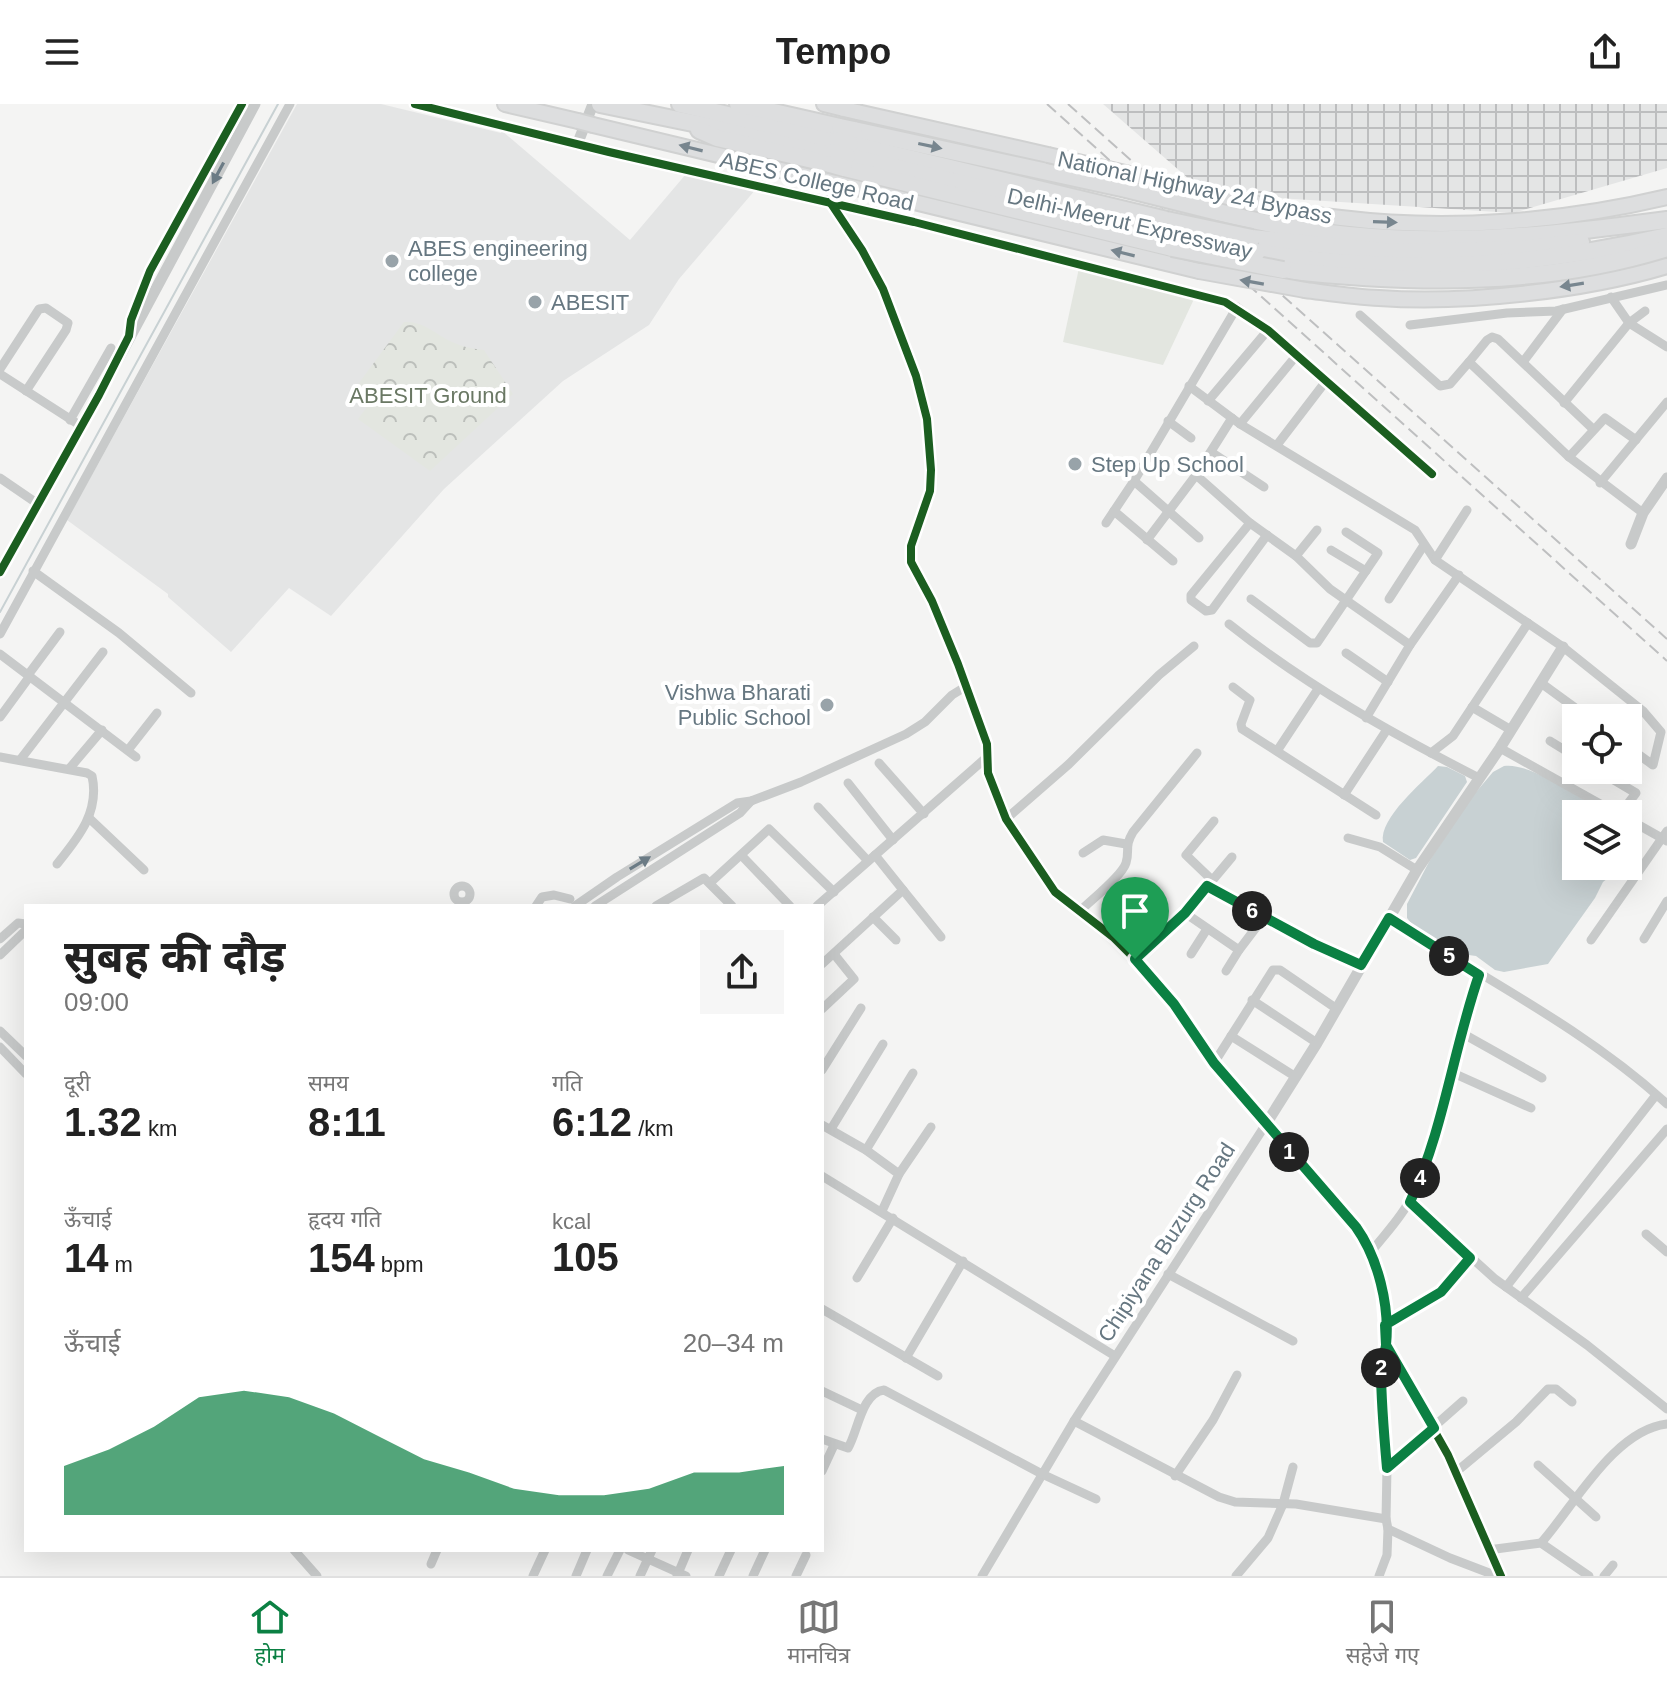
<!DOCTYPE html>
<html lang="hi">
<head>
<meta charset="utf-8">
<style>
	:root { --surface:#fff; --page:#f6f6f6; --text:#222; --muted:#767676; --line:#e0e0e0; --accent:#0b8043 }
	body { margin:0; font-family:Arial,"Noto Sans Devanagari",sans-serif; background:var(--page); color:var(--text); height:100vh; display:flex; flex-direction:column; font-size:30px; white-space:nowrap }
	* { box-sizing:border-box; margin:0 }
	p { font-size:26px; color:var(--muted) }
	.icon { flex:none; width:44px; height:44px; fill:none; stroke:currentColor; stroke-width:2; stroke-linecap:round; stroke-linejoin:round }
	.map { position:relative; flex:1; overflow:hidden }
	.details { position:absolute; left:24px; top:800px; width:800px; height:648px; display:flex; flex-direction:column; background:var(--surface); border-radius:0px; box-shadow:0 8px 32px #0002 }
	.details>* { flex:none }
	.tools { position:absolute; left:1562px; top:600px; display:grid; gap:16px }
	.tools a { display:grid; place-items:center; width:80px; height:80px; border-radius:0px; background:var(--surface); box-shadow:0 8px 32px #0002; font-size:40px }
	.pin { position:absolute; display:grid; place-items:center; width:68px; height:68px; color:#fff; margin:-82px -34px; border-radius:50% 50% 50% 0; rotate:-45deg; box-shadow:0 0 8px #0007 }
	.pin .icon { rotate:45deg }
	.km { position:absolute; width:40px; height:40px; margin:-20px; border-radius:50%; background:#222; color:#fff; font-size:22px; line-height:40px; text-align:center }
	.round { display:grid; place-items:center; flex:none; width:84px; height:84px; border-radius:0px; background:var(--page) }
	.overview { display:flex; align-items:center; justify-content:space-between; height:136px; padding:0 40px }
	h1 { font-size:44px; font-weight:700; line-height:60px }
	.figures { display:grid; grid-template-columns:repeat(3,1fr); gap:12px; height:136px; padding:8px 40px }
	.figures div { display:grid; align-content:center }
	.figures b { font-size:40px; font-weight:700 }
	.figures small { font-size:22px; font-weight:400 }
	.figures p { font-size:22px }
	.chart { height:224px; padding:16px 40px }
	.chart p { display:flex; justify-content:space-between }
	.chart svg { width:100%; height:144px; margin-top:8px; fill:var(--accent); opacity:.7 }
	header { display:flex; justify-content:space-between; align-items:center; height:104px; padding:0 40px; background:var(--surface); font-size:36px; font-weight:700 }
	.tab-bar { display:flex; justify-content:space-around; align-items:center; height:112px; border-top:2px solid var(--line); background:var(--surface); font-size:22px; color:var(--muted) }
	.tab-bar a { display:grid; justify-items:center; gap:4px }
	.tab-bar .active { color:var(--accent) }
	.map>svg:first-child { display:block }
	.built { fill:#e4e5e5 }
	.industrial { fill:url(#industrial-grid) }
	.forest { fill:url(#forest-crowns) }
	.garden { fill:#e3e6e0 }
	.water { fill:#c8d1d3 }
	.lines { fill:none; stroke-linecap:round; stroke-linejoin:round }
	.stream { stroke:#c8d1d3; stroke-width:2 }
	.trunk-casing { stroke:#d0d1d1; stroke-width:18 }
	.motorway-casing { stroke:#d0d1d1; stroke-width:20 }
	.minor { stroke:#c8caca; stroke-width:9 }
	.tertiary { stroke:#c8caca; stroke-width:11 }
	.trunk { stroke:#dddedf; stroke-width:14 }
	.motorway { stroke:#dddedf; stroke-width:16 }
	.rail { stroke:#bebfc0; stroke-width:2; stroke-dasharray:12 6; stroke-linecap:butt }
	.trunk-bridge-casing { stroke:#d0d1d1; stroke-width:18; stroke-linecap:butt }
	.motorway-bridge-casing { stroke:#d0d1d1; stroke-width:20; stroke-linecap:butt }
	.trunk-bridge { stroke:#dddedf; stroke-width:14 }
	.motorway-bridge { stroke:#dddedf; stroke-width:16 }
	.cycleway-casing { stroke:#fff; stroke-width:13 }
	.cycleway { stroke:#1b5e20; stroke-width:8 }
	.oneway { fill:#78868f }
	.oneway2 { fill:#6b7b85 }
	.route-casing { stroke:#fff; stroke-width:16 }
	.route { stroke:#0b8043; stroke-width:10 }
	.poi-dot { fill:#98a3a9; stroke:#fff; stroke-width:3 }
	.labels { text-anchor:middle; stroke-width:8; stroke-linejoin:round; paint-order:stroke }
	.street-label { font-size:22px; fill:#667781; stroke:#fff }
	.poi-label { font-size:22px; fill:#667781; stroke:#fff; text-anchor:start }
	.park-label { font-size:22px; fill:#6a7864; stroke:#fff }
</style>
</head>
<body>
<header><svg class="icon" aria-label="menu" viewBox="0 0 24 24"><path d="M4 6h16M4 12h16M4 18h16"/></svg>Tempo<svg class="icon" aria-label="share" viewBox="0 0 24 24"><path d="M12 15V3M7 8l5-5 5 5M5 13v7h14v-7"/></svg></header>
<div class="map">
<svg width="1667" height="1472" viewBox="0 0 1667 1472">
	<defs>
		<pattern id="industrial-grid" width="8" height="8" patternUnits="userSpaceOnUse" patternTransform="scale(2)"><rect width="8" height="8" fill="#e4e5e5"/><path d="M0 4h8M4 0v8" fill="none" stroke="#bdbebf"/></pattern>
		<pattern id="forest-crowns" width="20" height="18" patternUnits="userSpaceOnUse" patternTransform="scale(2)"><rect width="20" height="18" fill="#e3e6e0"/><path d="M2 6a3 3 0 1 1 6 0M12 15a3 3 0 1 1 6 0" fill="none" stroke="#bcbfbb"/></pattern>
	</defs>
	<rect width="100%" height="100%" fill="#f4f4f3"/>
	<!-- built -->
	<path class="built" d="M297 0H381L501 29 502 27 630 136 686 70 756 85 679 175 649 221 563 277 444 385 331 512 289 484 231 548 168 493V490L67 416Z"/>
	<!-- industrial -->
	<path class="industrial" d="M1103 0H1667V64L1513 109 1278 94 1197 82Z"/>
	<!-- forest -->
	<path class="forest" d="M404 218C424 217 435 230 452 238 463 243 473 245 484 246L513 290 430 367 358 315 372 296 356 283Z"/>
	<!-- garden -->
	<path class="garden" d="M1079 164 1183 188V191L1194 195 1163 261 1063 238Z"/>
	<!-- water -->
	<g class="water">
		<path d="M1438 662 1447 663 1465 672 1467 678 1416 754 1410 756 1383 738C1379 714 1422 679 1438 662Z"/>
		<path d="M1504 662C1532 658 1582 696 1608 710H1576V762H1623L1603 778 1595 794 1548 860 1504 868 1495 866 1476 852 1454 849 1419 829 1407 814V800L1430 756 1471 694 1493 668Z"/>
	</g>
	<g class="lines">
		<!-- stream -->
		<path class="stream" d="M0 508 278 0"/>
		<defs>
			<g id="trunk">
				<path d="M505 0 578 17"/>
				<path d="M824 0 844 5"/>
				<path d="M857 8 1048 51"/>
				<path d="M593 21 827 77"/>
				<path d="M840 80 1199 167"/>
				<path d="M1198 86C1245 97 1292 109 1341 114 1448 127 1562 118 1667 93"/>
				<path d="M1305 186C1329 189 1354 193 1379 194 1465 200 1584 187 1667 162"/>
			</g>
			<g id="motorway">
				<path d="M600 0 834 48"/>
				<path d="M680 0 837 36"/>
				<path d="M738 0 840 23"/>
				<path d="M699 26 717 34 830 60"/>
				<path d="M854 26 1126 85"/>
				<path d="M850 40 1167 116"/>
				<path d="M847 52 1168 128"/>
				<path d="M844 64 1172 144"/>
				<path d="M1218 108C1376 149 1508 137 1667 116"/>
				<path d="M1252 134 1394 148 1520 145 1581 138"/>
				<path d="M1257 148C1401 171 1526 164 1667 132"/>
				<path d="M1283 166C1412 180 1542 183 1667 144"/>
			</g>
		</defs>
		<!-- trunk casing -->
		<use href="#trunk" class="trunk-casing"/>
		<!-- motorway casing -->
		<use href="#motorway" class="motorway-casing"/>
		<!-- minor -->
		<g class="minor">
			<path d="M830 98 862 146 883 185 916 272 927 315 931 366 930 387 911 442V458L932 497 958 560 987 640 988 669 1006 715 1055 788 1113 833 1135 855 1174 900 1214 959 1266 1020 1074 1317 982 1472"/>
			<path d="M830 98 1138 174 1237 203 1268 226 1432 370"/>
			<path d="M1611 193 1629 219 1667 243"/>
			<path d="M1360 211 1440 282 1450 280 1469 258 1569 353 1643 409"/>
			<path d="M1410 221 1507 209 1556 207 1667 181"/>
			<path d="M1469 258 1487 236 1492 233 1498 235 1593 325"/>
			<path d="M1523 258 1563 205"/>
			<path d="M0 265 39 205 46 204 68 219 66 226 26 287"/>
			<path d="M0 270 81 322"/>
			<path d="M1189 282 1240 320 1415 426 1435 456 1563 543 1643 607 1661 628 1653 661 1628 643"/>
			<path d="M1208 297 1268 226"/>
			<path d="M1564 299 1629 219 1645 207"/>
			<path d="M70 316 111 244"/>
			<path d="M1168 317 1191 334"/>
			<path d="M1240 320 1296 252"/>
			<path d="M1277 341 1326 277"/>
			<path d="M1211 348 1264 383"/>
			<path d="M1569 353 1605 314 1636 336"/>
			<path d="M1196 371 1250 419 1296 452 1330 485 1410 541"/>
			<path d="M0 374 38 400"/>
			<path d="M1134 377 1199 434"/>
			<path d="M1600 379 1667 298"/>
			<path d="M1114 407 1173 457"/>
			<path d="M1106 419 1134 377 1237 203"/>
			<path d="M1250 419 1191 491V496L1206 507 1212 506 1267 431"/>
			<path d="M1147 436 1196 371 1232 314"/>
			<path d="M1331 446 1366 467"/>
			<path d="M1296 452 1317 426"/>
			<path d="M1435 456 1467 406"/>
			<path d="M33 467 119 529 191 589"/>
			<path d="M1251 495 1310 539H1317L1378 449 1346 428"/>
			<path d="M1389 495 1424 441"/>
			<path d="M1229 520C1307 582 1391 629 1479 674"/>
			<path d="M0 530 290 0"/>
			<path d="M1346 549 1388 578"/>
			<path d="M0 550 136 653"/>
			<path d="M28 571 60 528"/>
			<path d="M1541 579 1589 614"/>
			<path d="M1233 583 1250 596 1241 620 1242 625 1376 711"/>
			<path d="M1472 603 1511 626"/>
			<path d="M0 613 30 572"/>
			<path d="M1366 614 1410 541 1459 471"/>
			<path d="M1550 637 1576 653"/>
			<path d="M1500 644 1618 710"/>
			<path d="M128 646 157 609"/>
			<path d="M1277 647 1318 585"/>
			<path d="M1431 649 1453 632 1528 519"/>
			<path d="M0 653 87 669 92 672C100 708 78 734 57 760"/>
			<path d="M20 656 103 548"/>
			<path d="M879 659 924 710"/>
			<path d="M69 665 102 626"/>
			<path d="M1597 666 1636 689 1620 710"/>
			<path d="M848 679 893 736"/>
			<path d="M1344 691 1386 627"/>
			<path d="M818 703 868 757"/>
			<path d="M89 714 144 766"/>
			<path d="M1006 715 1069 660 1159 571 1194 542"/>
			<path d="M1628 715 1667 737"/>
			<path d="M1348 734 1380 743 1417 766"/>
			<path d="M1083 749 1103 736 1126 740"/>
			<path d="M742 752 790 802"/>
			<path d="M1212 776 1186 751 1214 717"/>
			<path d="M711 778 769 725 834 788"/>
			<path d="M1207 782 1314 840 1361 861"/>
			<circle cx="462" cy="790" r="8"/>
			<path d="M903 786 941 833"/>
			<path d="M536 802 542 793 554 791 570 795"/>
			<path d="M575 802 617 773 737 699 751 697 801 678 906 630 925 618 952 591 965 583"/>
			<path d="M595 802 740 709 751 697"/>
			<path d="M656 802 704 774 732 802"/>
			<path d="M817 802 987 653"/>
			<path d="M1080 807C1091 796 1122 772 1126 759 1130 746 1124 743 1133 728L1197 649"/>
			<path d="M1185 809 1239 846 1226 867"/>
			<path d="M873 813 896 836"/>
			<path d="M1389 814C1483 874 1585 925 1667 1000"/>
			<path d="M0 835 18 819 26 820"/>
			<path d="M1644 835 1667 797"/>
			<path d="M1591 836 1667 727"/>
			<path d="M1239 846 1264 813"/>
			<path d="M1191 850 1207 825"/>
			<path d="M0 851 26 826"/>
			<path d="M1135 855 1185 809 1232 753"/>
			<path d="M822 860 903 786 875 751"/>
			<path d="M1252 896 1317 939"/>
			<path d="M822 905 854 875 834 850"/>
			<path d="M0 927 26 952"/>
			<path d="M1460 928 1542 974"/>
			<path d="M1231 932 1296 973"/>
			<path d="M0 943 26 970"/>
			<path d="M1214 959 1273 866H1280L1337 905"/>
			<path d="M822 966 861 904"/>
			<path d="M1453 969 1531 1004"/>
			<path d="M822 1021 866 1046 899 1070 882 1107"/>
			<path d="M831 1025 883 940"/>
			<path d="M866 1046 913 969"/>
			<path d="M899 1070 931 1023"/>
			<path d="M822 1072 1115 1252"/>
			<path d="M1410 1098 1495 1175 1587 1241 1667 1305"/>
			<path d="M1646 1130 1667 1148"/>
			<path d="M1371 1148C1384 1131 1402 1113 1411 1094 1447 1024 1454 944 1479 871"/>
			<path d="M1168 1170 1293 1237"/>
			<path d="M857 1174 893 1114"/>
			<path d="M1506 1183 1656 991"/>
			<path d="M1521 1194 1667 1025"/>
			<path d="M822 1205 938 1272"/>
			<path d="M1385 1221 1441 1188 1470 1154"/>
			<path d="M1386 1241 1381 1265 1387 1364 1386 1415"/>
			<path d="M906 1254 963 1157"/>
			<path d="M822 1287 862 1306"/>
			<path d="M1074 1317 1219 1393 1235 1398 1296 1400 1386 1415 1388 1425 1450 1454 1497 1472"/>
			<path d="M822 1335 848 1344C858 1328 861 1289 884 1286L1042 1370 1096 1395"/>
			<path d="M1538 1361 1596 1413"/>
			<path d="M1387 1364 1463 1297"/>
			<path d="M822 1367 834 1341"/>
			<path d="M1456 1368 1516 1318 1548 1285H1556L1572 1298"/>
			<path d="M1175 1372 1213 1316 1237 1271"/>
			<path d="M1541 1439C1574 1402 1614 1326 1667 1320"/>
			<path d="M294 1446 317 1472"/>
			<path d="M628 1446 686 1472"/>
			<path d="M1488 1446 1541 1439 1589 1472"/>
			<path d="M431 1460 437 1446"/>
			<path d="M533 1472 545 1446"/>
			<path d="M576 1472 587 1446"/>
			<path d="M607 1472 620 1446"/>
			<path d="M640 1472 652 1446"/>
			<path d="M677 1472 688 1446"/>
			<path d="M719 1472 731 1446"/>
			<path d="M753 1472 765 1446"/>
			<path d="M796 1472 806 1451"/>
			<path d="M1236 1472 1268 1434 1283 1400 1293 1363"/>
			<path d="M1379 1472 1387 1451 1388 1425"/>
			<path d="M1604 1472 1613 1461"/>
		</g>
		<!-- tertiary -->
		<g class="tertiary">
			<path d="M415 0 609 48 830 98 834 74"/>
			<path d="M577 41 593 0"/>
			<path d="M130 223 150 167 242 0"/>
			<path d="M1631 440 1643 409 1667 374"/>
			<path d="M0 468 99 291 255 0"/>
			<path d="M1501 1472 1448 1351 1386 1241 1381 1181 1371 1148 1356 1123 1266 1020 1317 939 1417 766 1500 644 1563 543"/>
		</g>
		<!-- trunk -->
		<use href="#trunk" class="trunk"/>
		<!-- motorway -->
		<use href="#motorway" class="motorway"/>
		<!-- rail -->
		<g class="rail">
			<path d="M1047 0 1667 557"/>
			<path d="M1068 0 1667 535"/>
		</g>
		<defs>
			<g id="trunk-bridge">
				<path d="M844 5 857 8"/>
				<path d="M578 17 593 21"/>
				<path d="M1048 51 1198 86"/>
				<path d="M827 77 840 80"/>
				<path d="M1199 167 1305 186"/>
			</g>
			<g id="motorway-bridge">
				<path d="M840 23 854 26"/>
				<path d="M837 36 850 40"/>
				<path d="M834 48 847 52"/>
				<path d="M830 60 844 64"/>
				<path d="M1126 85 1218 108"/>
				<path d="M1167 116 1252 134"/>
				<path d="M1168 128 1257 148"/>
				<path d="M1172 144 1283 166"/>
			</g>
		</defs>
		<!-- trunk-bridge casing -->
		<use href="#trunk-bridge" class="trunk-bridge-casing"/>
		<!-- motorway-bridge casing -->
		<use href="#motorway-bridge" class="motorway-bridge-casing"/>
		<!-- trunk-bridge -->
		<use href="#trunk-bridge" class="trunk-bridge"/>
		<!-- motorway-bridge -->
		<use href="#motorway-bridge" class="motorway-bridge"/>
		<defs>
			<g id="cycleway">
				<path d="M415 0 609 48 914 118 1225 198 1268 226 1432 370"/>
				<path d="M830 98 862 146 883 185 916 272 927 315 931 366 930 387 911 442V458L932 497 958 560 987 640 988 669 1006 715 1055 788 1113 833 1135 855 1174 900 1214 959 1363 1134 1371 1148 1381 1181 1386 1241 1448 1351 1501 1472"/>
				<path d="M0 468 99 291 129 232 131 216 150 167 242 0"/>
			</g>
		</defs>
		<!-- cycleway casing -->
		<use href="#cycleway" class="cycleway-casing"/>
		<!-- cycleway -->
		<use href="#cycleway" class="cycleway"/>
	</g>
	<!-- one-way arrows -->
	<defs><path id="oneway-solid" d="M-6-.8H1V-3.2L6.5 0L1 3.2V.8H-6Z" transform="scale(2)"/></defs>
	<g class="oneway">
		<use href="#oneway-solid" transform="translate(930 42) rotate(12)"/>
		<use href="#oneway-solid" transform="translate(691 44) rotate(-166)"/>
		<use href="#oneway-solid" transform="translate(1385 118) rotate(2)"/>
		<use href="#oneway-solid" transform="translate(1123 149) rotate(-166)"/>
		<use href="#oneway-solid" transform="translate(1252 178) rotate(-170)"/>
		<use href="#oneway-solid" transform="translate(1572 181) rotate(171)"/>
	</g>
	<g class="oneway2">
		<use href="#oneway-solid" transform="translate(218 69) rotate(118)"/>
		<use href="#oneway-solid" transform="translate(640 759) rotate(-31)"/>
	</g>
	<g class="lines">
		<defs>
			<path id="route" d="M1135 855 1174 900 1214 959 1356 1123C1378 1154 1390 1202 1386 1241 1385 1249 1381 1256 1381 1265 1381 1298 1384 1331 1387 1364L1434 1324 1386 1241 1385 1221 1441 1188 1470 1154 1410 1098C1444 1025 1453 946 1479 871L1389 814 1361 861 1314 840 1207 782 1185 809 1135 855"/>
		</defs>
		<!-- route casing -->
		<use href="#route" class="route-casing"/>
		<!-- route -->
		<use href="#route" class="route"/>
	</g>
	<!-- markers -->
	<g class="poi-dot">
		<circle cx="392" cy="157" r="8"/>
		<circle cx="535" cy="198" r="8"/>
		<circle cx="1075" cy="360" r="8"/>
		<circle cx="827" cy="601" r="8"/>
	</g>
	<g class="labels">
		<!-- street labels -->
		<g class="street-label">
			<text transform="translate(817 77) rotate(13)" y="8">ABES College Road</text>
			<text transform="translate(1195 83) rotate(12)" y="8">National Highway 24 Bypass</text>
			<text transform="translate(1130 119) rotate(13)" y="8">Delhi-Meerut Expressway</text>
			<text transform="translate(1166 1138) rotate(-57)" y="8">Chipiyana Buzurg Road</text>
		</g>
		<!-- poi labels -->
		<g class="poi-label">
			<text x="408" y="152">ABES engineering<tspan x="408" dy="25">college</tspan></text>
			<text x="551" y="206">ABESIT</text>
			<text x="1091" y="368">Step Up School</text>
			<text x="811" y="596" text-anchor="end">Vishwa Bharati<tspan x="811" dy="25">Public School</tspan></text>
		</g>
		<!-- park labels -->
		<g class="park-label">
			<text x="428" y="299">ABESIT Ground</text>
		</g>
	</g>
</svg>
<div class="tools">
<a><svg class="icon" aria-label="locate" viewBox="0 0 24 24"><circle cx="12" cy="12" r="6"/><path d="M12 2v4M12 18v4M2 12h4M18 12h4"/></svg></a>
<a><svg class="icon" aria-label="layers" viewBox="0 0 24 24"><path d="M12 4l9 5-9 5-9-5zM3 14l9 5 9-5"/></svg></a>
</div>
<div class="pin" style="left:1135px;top:855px;background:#1e9e55"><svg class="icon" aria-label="arrive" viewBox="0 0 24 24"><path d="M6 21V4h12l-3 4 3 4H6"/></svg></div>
<b class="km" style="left:1289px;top:1048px">1</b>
<b class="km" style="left:1381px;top:1264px">2</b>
<b class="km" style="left:1420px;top:1074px">4</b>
<b class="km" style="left:1449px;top:852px">5</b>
<b class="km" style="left:1252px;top:807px">6</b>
<section class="details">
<div class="overview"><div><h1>सुबह की दौड़</h1><p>09:00</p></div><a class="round"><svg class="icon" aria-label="share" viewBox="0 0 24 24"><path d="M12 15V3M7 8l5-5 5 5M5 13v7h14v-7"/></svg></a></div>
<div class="figures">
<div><p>दूरी</p><b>1.32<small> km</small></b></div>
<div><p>समय</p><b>8:11</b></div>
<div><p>गति</p><b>6:12<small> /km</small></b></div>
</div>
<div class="figures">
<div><p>ऊँचाई</p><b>14<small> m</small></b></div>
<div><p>हृदय गति</p><b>154<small> bpm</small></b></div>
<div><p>kcal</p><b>105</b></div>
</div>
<div class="chart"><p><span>ऊँचाई</span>20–34 m</p>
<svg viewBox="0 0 160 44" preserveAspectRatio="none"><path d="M0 44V29L10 24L20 17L30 8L40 6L50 8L60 13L70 20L80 27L90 31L100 36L110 38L120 38L130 36L140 31L150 31L160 29V44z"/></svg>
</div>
</section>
</div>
<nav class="tab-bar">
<a class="active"><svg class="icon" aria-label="home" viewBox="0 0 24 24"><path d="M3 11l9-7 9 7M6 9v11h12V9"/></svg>होम</a>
<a><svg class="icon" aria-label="map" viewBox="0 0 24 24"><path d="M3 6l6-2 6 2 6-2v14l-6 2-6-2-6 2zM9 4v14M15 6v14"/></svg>मानचित्र</a>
<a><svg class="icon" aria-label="saved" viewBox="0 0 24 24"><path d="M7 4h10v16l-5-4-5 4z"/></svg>सहेजे गए</a>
</nav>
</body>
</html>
